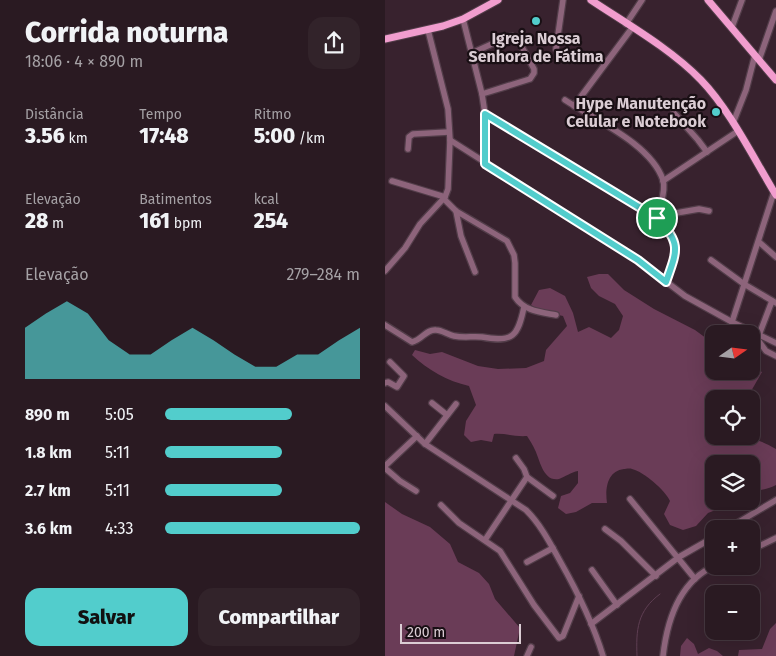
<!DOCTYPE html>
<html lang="pt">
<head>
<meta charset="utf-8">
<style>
	:root { --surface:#2a1a22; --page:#32232a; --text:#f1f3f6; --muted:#a5a1a5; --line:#463840; --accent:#52cdcc }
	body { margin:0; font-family:"Fira Sans",sans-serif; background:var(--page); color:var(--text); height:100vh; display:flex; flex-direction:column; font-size:19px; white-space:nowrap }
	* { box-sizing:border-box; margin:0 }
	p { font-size:16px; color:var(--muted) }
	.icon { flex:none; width:28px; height:28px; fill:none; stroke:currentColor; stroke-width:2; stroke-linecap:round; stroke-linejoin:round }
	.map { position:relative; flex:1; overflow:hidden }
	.details { display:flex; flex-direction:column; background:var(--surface); width:385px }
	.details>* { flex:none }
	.needle { width:32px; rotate:76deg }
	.controls { position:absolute; left:320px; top:325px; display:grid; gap:10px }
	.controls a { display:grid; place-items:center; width:55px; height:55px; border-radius:10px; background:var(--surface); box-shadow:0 5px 20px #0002,0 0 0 1px var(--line); font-size:25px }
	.scale { position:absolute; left:15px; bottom:12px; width:121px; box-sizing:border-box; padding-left:5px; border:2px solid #dbcdd4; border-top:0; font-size:14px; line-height:18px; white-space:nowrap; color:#dbcdd4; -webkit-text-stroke:4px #190f14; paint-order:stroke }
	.pin { position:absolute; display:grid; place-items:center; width:42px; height:42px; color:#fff; margin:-21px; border:2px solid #fff; border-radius:50%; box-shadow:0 1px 5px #0007 }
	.round { display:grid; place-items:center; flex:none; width:52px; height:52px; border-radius:15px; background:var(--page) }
	.overview { display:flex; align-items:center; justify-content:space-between; height:85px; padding:0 25px }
	h1 { font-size:28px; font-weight:800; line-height:38px }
	.metrics { display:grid; grid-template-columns:repeat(3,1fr); gap:8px; height:85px; padding:5px 25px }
	.metrics div { display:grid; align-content:center }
	.metrics b { font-size:21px; font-weight:800 }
	.metrics small { font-size:14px; font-weight:400 }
	.metrics p { font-size:14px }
	.chart { height:140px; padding:10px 25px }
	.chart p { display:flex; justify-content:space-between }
	.chart svg { width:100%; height:90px; margin-top:5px; fill:var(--accent); opacity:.7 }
	.button { display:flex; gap:10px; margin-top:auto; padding:10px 25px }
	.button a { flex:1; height:58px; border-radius:15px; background:var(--accent); color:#111; font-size:20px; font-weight:800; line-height:58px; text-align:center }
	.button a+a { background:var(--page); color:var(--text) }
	ul { padding:0 25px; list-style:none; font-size:16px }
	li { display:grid; grid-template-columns:80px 60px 1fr; align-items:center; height:38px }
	li i { height:12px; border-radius:6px; background:var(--accent) }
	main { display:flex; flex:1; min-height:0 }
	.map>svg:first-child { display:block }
	.green { fill:#6a3c57 }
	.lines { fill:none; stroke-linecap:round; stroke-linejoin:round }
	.stream { stroke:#5e3e52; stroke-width:1 }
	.minor-casing { stroke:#523d49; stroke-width:8 }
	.major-casing { stroke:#523d49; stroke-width:9 }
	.minor { stroke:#8d647b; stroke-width:5.5 }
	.major { stroke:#f19dce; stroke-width:7 }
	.route-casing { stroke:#fff; stroke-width:10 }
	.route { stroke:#52cdcc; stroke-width:6 }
	.poi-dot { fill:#52cdcc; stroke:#190f14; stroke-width:2 }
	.labels { text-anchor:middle; stroke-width:4.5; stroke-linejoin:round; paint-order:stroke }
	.poi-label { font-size:16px; font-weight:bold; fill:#dbcdd4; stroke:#190f14 }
</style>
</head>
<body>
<main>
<section class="details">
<div class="overview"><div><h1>Corrida noturna</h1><p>18:06 · 4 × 890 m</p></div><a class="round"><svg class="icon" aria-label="share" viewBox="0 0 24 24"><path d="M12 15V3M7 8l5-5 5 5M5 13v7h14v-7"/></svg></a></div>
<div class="metrics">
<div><p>Distância</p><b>3.56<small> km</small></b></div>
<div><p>Tempo</p><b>17:48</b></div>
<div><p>Ritmo</p><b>5:00<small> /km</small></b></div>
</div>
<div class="metrics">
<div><p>Elevação</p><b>28<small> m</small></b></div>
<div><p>Batimentos</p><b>161<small> bpm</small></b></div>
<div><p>kcal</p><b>254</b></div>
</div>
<div class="chart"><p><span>Elevação</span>279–284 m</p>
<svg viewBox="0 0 160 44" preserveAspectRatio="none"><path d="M0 44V19L10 12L20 6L30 12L40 25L50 32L60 32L70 25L80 19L90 25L100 32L110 38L120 38L130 32L140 32L150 25L160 19V44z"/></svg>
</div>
<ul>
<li><b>890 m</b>5:05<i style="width:65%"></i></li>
<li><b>1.8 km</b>5:11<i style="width:60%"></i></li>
<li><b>2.7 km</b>5:11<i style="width:60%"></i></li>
<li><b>3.6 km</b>4:33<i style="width:100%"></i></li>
</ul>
<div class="button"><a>Salvar</a><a>Compartilhar</a></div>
</section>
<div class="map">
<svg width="391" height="656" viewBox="0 0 391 656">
	<rect width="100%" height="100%" fill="#38222e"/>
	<!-- green -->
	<g class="green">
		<path d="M214 274H223L239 290 269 309 310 330 329 344V371H366V367L377 372 365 393 359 399H329V436C356 436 367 435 391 449V485C382 490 374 489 366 494V464H329V501H353L323 513 311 526 298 530 285 525 279 514 285 501C280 490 259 472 247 469 245 468 240 469 239 469 222 471 220 489 222 503H207L191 512 181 514 173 508 176 496 185 493 193 483V471C186 472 180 477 174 479 158 482 155 460 150 450 148 445 145 441 142 436 130 437 120 433 109 434L107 442 96 440 86 442 79 435 81 421 91 405 84 386C62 381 43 370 27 355L30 350 45 354 57 352 93 366 113 369 141 368 159 361 161 350 182 326 178 316 155 311 146 305 154 290 165 288 180 296 188 313 193 332 204 327 226 338 234 330 238 316 230 304 214 296 206 288 202 277Z"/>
		<path d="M0 502 17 514 45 527 65 544 73 562 94 573 104 584 110 599 135 628 129 656H0Z"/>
		<path d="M391 623V656H353L354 650 377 649 385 629Z"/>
		<path d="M302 638 309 644 313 654 324 648 332 651 338 656H295L296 646Z"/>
	</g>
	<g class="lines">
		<!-- stream -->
		<path class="stream" d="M252 656C251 630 252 611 275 594"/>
		<defs>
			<g id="minor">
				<path d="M78 19 97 94 100 114V164"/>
				<path d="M241 24 257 0"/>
				<path d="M347 27 357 0"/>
				<path d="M171 49 178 0"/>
				<path d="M87 53 120 38 127 36 133 40 149 69V73L145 79 97 94"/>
				<path d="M374 60 391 11"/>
				<path d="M180 100C210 120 266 144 278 180 280 187 278 196 276 203 275 208 275 213 272 218"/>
				<path d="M189 106 247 28"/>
				<path d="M289 113 313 140 322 152"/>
				<path d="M100 114 272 218C298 243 292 251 281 282"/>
				<path d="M348 123 361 90 370 55"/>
				<path d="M65 140 253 260 300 296 347 322 391 343"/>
				<path d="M23 149 24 137 28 134 64 132"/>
				<path d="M7 181 60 197"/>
				<path d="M278 181 353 131"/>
				<path d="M59 199 71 211 122 241 129 255 130 263V297C139 311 155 312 171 315"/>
				<path d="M71 211 76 236 90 272"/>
				<path d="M274 216 314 209 324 211"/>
				<path d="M374 242 391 257"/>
				<path d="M326 260 359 284 391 303"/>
				<path d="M0 271 20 248 35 224 60 197 63 189 65 140 63 109 43 30"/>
				<path d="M347 322 389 192"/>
				<path d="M0 325 27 342C37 340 41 329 51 330 57 330 63 335 69 336 79 338 88 336 97 337 128 343 133 336 139 307"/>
				<path d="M368 333 381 351 391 356"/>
				<path d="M374 335 387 301"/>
				<path d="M0 383 3 382 12 387 19 376 5 362"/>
				<path d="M47 403 62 415"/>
				<path d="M0 406 40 444 141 510C156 525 165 543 175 561 192 591 208 623 218 656"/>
				<path d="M40 444 71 404"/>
				<path d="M131 458 139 469 142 477 168 496"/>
				<path d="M0 466 32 436"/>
				<path d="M0 468 15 481 31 491"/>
				<path d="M245 499 310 579"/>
				<path d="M56 505 74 523 115 551 149 605 174 638 178 636 194 596"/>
				<path d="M220 529 236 541 271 576"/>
				<path d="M342 529 391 500"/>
				<path d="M100 540 142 477"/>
				<path d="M366 550 391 538"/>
				<path d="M142 562 168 548"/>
				<path d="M207 570 232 605"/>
				<path d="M206 624 294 557 329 537"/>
				<path d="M142 656 146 647"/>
				<path d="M278 656C282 621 294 582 329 566"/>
			</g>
			<g id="major">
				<path d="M206 0C242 24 286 49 316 80 345 110 369 159 391 195"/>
				<path d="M323 0 391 80"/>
				<path d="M0 39 58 26 78 19 113 0"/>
			</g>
		</defs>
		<!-- minor casing -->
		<use href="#minor" class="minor-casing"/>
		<!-- major casing -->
		<use href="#major" class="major-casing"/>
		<!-- minor -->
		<use href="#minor" class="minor"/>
		<!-- major -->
		<use href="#major" class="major"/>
	</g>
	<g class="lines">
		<defs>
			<path id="route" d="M100 114 272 218C297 243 292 251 281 282L253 260 100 164Z"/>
		</defs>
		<!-- route casing -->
		<use href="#route" class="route-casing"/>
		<!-- route -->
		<use href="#route" class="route"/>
	</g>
	<!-- markers -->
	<g class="poi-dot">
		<circle cx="151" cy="21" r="5"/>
		<circle cx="331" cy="112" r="5"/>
	</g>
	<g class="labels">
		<!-- poi labels -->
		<g class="poi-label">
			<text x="151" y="44">Igreja Nossa<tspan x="151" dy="18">Senhora de Fátima</tspan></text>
			<text x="321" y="109" text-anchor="end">Hype Manutenção<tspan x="321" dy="18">Celular e Notebook</tspan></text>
		</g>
	</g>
</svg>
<div class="controls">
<a><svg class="needle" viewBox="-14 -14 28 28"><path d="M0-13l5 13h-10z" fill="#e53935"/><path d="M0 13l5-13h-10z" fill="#a5a1a5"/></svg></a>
<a><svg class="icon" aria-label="locate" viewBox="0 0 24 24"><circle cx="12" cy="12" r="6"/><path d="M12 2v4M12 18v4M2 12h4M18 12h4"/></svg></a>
<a><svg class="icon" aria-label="layers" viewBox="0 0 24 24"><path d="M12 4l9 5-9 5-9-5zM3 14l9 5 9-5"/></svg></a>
<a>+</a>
<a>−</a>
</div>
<div class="scale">200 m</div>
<div class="pin" style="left:272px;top:218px;background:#1e9e55"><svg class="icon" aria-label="arrive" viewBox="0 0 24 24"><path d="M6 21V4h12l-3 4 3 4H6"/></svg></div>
</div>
</main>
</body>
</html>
